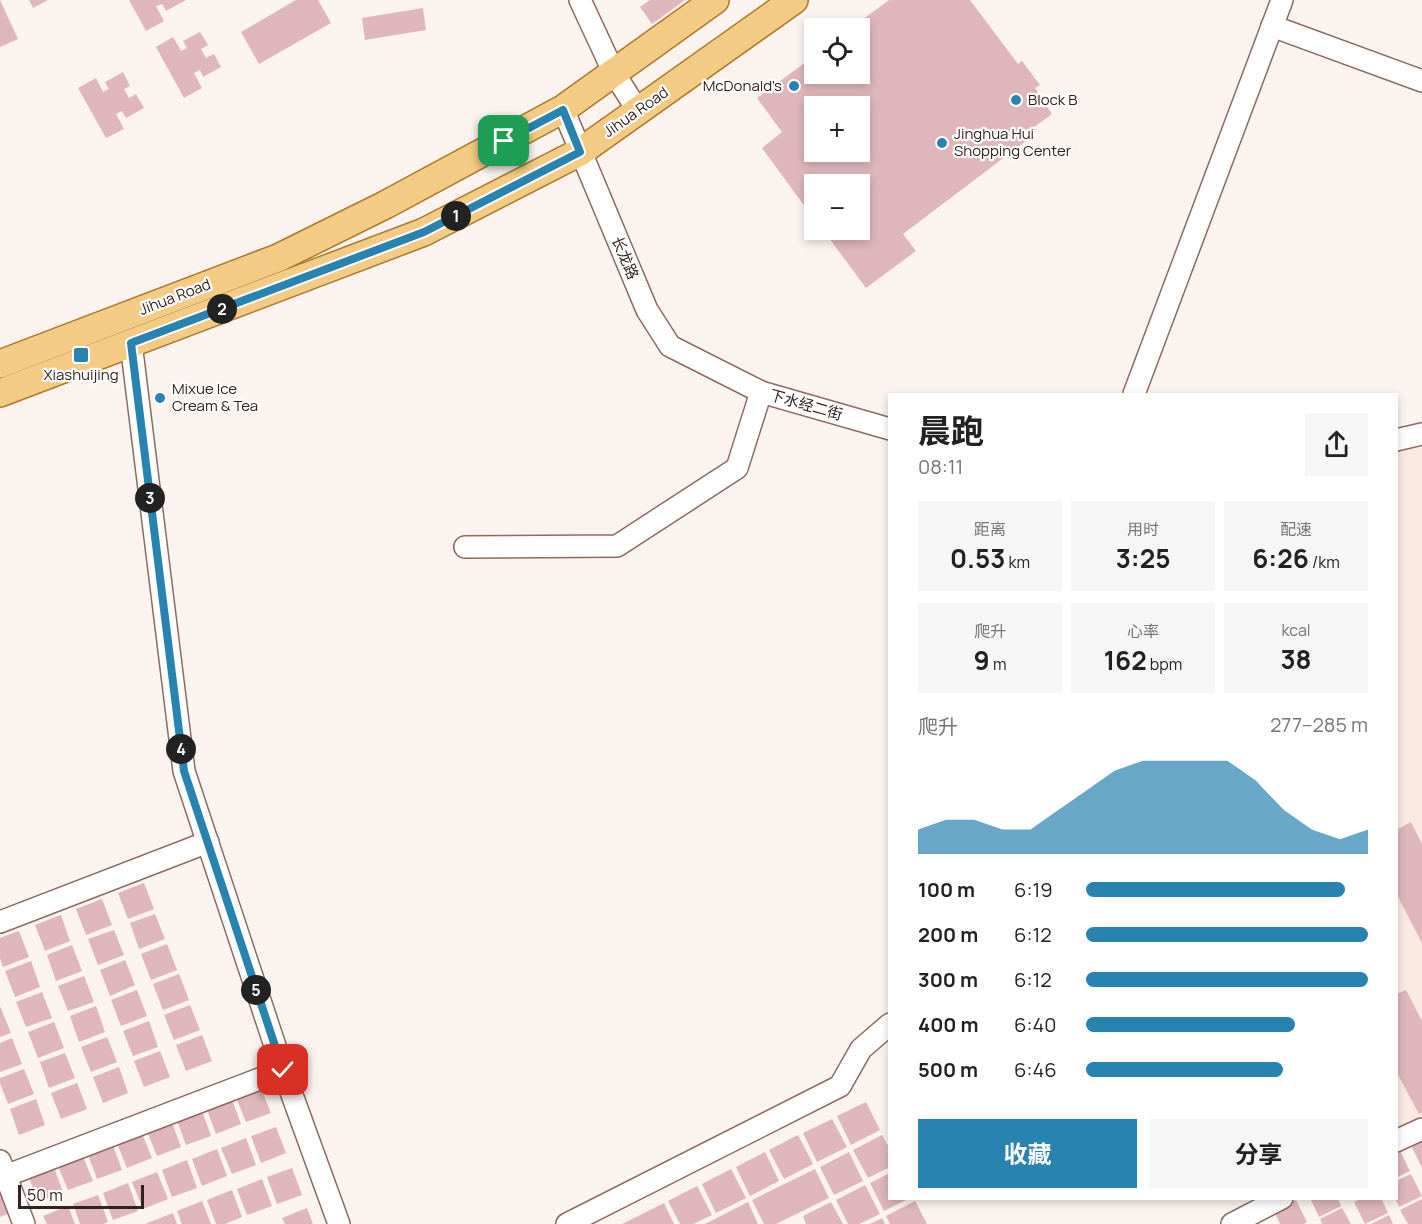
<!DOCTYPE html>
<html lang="zh">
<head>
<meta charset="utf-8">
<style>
	:root { --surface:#fff; --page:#f6f6f6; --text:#222; --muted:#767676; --accent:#2983b1 }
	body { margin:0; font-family:Manrope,"Noto Sans SC",sans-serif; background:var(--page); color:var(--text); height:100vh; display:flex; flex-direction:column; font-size:22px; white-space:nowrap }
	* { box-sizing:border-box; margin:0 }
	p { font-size:20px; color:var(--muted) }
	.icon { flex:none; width:33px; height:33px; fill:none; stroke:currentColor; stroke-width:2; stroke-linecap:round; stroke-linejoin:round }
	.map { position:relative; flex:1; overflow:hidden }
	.drawer { position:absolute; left:888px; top:393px; width:510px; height:807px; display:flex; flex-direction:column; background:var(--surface); border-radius:0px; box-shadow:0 3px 9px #0003 }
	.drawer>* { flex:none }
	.controls { position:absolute; left:804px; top:18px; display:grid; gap:12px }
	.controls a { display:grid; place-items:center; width:66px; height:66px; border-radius:0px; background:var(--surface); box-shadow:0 3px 9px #0003; font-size:30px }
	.scale { position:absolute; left:18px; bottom:15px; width:126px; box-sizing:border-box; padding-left:6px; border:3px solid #30221c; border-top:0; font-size:16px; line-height:21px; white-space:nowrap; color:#30221c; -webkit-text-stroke:4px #fff; paint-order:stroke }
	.pin { position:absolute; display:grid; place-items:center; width:51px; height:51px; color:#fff; margin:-26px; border-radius:12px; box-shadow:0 3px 9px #0006 }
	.km { position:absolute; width:30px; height:30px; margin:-15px; border-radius:50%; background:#222; color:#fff; font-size:16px; line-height:30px; text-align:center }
	.round { display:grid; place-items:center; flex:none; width:63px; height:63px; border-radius:0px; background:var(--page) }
	.overview { display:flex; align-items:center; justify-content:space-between; height:102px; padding:0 30px }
	h1 { font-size:33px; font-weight:700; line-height:45px }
	.stats { display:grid; grid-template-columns:repeat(3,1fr); gap:9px; height:102px; padding:6px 30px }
	.stats div { display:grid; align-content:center; border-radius:0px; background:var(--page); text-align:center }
	.stats b { font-size:26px; font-weight:700 }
	.stats small { font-size:16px; font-weight:400 }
	.stats p { font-size:16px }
	.chart { height:168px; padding:12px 30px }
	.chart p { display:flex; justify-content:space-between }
	.chart svg { width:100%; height:108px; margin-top:6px; fill:var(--accent); opacity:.7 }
	.action { display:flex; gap:12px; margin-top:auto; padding:12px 30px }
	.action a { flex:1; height:69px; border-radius:0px; background:var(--accent); color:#fff; font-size:24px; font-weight:700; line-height:69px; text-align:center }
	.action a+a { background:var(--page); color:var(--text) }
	ul { padding:0 30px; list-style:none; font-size:20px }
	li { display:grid; grid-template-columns:96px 72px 1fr; align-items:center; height:45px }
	li i { height:15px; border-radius:8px; background:var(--accent) }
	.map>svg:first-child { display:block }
	.built { fill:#fce9e2 }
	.building { fill:#deb6bb; fill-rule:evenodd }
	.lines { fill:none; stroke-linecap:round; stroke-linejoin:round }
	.minor-casing { stroke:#8c6b5e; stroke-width:24 }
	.major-casing { stroke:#aa7a2a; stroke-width:30 }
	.minor { stroke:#fff; stroke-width:21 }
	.major { stroke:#f3cb84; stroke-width:27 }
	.route-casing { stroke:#fff; stroke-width:12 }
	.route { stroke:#2983b1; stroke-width:8 }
	.poi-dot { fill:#2983b1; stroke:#fff; stroke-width:2 }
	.labels { text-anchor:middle; stroke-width:4.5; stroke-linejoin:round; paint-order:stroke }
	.poi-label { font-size:15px; fill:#30221c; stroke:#fff; text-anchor:start }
	.street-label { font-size:15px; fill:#30221c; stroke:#fff }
</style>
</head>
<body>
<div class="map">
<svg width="1422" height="1224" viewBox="0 0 1422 1224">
	<rect width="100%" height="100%" fill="#fbf3f0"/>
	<!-- built -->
	<path class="built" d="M1422 447V1126L1397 1139 1396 452Z"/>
	<!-- building -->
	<g class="building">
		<path d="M0 0 18 39 0 47Z"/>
		<path d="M29 0H48L33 8Z"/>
		<path d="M129 0H186L166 11 162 4 156 6 164 21 146 31Z"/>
		<path d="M296 0H318L331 23 259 64 241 32Z"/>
		<path d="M650 0H685L652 24 640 7Z"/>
		<path d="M889 0H970L1018 64 1022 61 1040 85 1035 88 1038 92 1034 95 1043 108 1046 105 1052 114 1026 133 1030 138 903 234 916 251 866 288 823 230H860V184H814V219L762 148 782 132 757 98 814 56V74H860V28H851ZM814 106H860V152H814Z"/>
		<path d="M423 8 426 30 365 40 362 18Z"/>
		<path d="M200 32 208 45 201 49 206 58 214 54 221 67 203 77 200 70 194 73 202 88 184 98 156 47 173 37 181 51 187 48 183 41Z"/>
		<path d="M123 72 130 86 124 89 129 98 136 94 144 108 126 118 122 111 116 114 124 129 106 138 78 88 96 78 103 92 109 89 105 82Z"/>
		<path d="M1411 822 1422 844V943L1396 893V830Z"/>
		<path d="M144 883 154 909 128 919 118 893Z"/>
		<path d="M102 899 112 925 86 935 76 909Z"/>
		<path d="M155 914 165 939 139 949 130 923Z"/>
		<path d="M61 915 70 941 45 951 35 925Z"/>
		<path d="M114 930 124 955 98 965 88 939Z"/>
		<path d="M19 931 29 957 3 967 0 958V938Z"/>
		<path d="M167 944 177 970 151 980 141 954Z"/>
		<path d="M72 945 82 971 56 981 47 955Z"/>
		<path d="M125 960 135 985 110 996 100 970Z"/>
		<path d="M31 961 40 987 15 997 5 971Z"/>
		<path d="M179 974 189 1000 163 1010 153 984Z"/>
		<path d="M84 976 94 1002 68 1011 58 986Z"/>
		<path d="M137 990 147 1016 121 1026 111 1000Z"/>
		<path d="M1406 990 1422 1021V1113L1419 1114 1396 1071V994Z"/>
		<path d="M42 992 52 1018 26 1027 16 1002Z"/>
		<path d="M190 1005 200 1030 174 1040 164 1015Z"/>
		<path d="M0 1006 11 1033 0 1037Z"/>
		<path d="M96 1006 105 1032 79 1042 70 1016Z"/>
		<path d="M149 1021 158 1047 133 1056 123 1031Z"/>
		<path d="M54 1022 64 1048 38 1058 28 1032Z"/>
		<path d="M202 1035 212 1061 186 1071 176 1045Z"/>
		<path d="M107 1037 117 1062 91 1072 81 1047Z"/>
		<path d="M12 1038 22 1064 0 1072V1043Z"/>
		<path d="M160 1051 170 1077 144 1087 134 1061Z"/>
		<path d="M65 1053 75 1078 49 1088 40 1062Z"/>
		<path d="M119 1067 128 1093 103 1103 93 1077Z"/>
		<path d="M24 1069 34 1094 8 1104 0 1083V1078Z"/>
		<path d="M77 1083 87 1109 61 1119 51 1093Z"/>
		<path d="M260 1086 271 1113 246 1122 235 1095Z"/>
		<path d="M231 1097 241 1124 216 1134 206 1107Z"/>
		<path d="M36 1099 45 1125 19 1135 10 1109Z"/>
		<path d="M866 1102 880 1130 851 1145 837 1116Z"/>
		<path d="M201 1108 211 1136 186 1145 176 1118Z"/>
		<path d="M832 1119 847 1147 817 1162 803 1133Z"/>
		<path d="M171 1120 181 1147 157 1156 146 1129Z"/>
		<path d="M276 1127 286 1153 261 1163 251 1136Z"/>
		<path d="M141 1131 152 1158 127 1168 116 1141Z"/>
		<path d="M798 1135 813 1164 784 1179 769 1150Z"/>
		<path d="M882 1135 890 1149V1167L868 1178 853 1150Z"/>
		<path d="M1422 1137V1168L1410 1143Z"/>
		<path d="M246 1138 256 1165 232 1174 221 1148Z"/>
		<path d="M112 1143 122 1170 97 1179 87 1152Z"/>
		<path d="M217 1149 227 1176 202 1186 192 1159Z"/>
		<path d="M1399 1149 1410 1171 1396 1178V1150Z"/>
		<path d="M765 1152 779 1181 750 1196 736 1167Z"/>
		<path d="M849 1152 863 1181 834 1195 820 1167Z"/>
		<path d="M82 1154 93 1181 68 1190 57 1164Z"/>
		<path d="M187 1160 197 1188 172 1197 162 1170Z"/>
		<path d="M53 1165 63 1192 38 1202 28 1175Z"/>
		<path d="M292 1168 302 1195 277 1204 267 1177Z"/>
		<path d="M731 1169 746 1198 716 1213 702 1184Z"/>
		<path d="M815 1169 829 1198 776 1224H764L752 1200Z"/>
		<path d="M157 1172 168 1199 143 1209 132 1182Z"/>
		<path d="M890 1173V1198H910L884 1211 870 1183Z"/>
		<path d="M1411 1174 1422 1196 1399 1207 1395 1198H1396V1181Z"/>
		<path d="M262 1179 272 1206 247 1215 237 1189Z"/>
		<path d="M128 1183 138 1211 113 1220 103 1193Z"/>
		<path d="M865 1185 880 1214 859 1224H848L836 1200Z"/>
		<path d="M697 1186 712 1215 693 1224H680L668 1201Z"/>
		<path d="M0 1189 10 1213 0 1217Z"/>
		<path d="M232 1190 242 1217 225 1224H216L207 1200Z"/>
		<path d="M98 1195 108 1222 103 1224H80L73 1204Z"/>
		<path d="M1310 1198H1338L1341 1206 1319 1217Z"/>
		<path d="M1361 1198H1381L1388 1213 1365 1224 1354 1202Z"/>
		<path d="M1422 1199V1224H1408L1400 1210Z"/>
		<path d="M1296 1200 1307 1222 1304 1224H1280L1274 1211Z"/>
		<path d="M202 1201 211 1224H182L177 1211Z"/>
		<path d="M915 1201 927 1224H890L886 1216Z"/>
		<path d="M748 1202 758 1224H705Z"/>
		<path d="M831 1202 843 1224H806L803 1216Z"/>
		<path d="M664 1203 674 1224H622Z"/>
		<path d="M68 1206 75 1224H47L43 1216Z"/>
		<path d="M307 1208 313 1224H285L282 1218Z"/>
		<path d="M1342 1208 1351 1224H1322L1320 1219Z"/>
		<path d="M173 1213 177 1224H145Z"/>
		<path d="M1389 1215 1393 1224H1371Z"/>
		<path d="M882 1218 885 1224H870Z"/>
	</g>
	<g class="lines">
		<defs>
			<g id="minor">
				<path d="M580 0 614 73 638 111"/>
				<path d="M1272 26 1422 81"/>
				<path d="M563 109 647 310 670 346 761 392 890 429"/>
				<path d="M131 343 184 771 283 1070 339 1224"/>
				<path d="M1134 394 1282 0"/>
				<path d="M1396 440 1422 434"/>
				<path d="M465 547 617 546 737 468 761 392"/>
				<path d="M0 922 208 842"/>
				<path d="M1396 1141 1422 1129"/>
				<path d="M0 1161 24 1224"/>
				<path d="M0 1178 283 1070"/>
				<path d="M567 1224 840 1086 861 1049 890 1024"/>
				<path d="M1232 1224 1282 1198"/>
			</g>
			<g id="major">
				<path d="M0 364 278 258 385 205 563 109 715 0"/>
				<path d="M0 393 424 232 580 152 794 0"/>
			</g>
		</defs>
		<!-- minor casing -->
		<use href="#minor" class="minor-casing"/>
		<!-- major casing -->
		<use href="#major" class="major-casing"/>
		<!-- minor -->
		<use href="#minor" class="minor"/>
		<!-- major -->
		<use href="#major" class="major"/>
	</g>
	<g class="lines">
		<defs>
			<path id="route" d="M283 1070 184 771 131 343 424 232 580 152 563 110 504 141"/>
		</defs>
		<!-- route casing -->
		<use href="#route" class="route-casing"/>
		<!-- route -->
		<use href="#route" class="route"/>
	</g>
	<!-- markers -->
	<g class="poi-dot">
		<circle cx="794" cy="86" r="6"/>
		<circle cx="1016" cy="100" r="6"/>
		<circle cx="942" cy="143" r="6"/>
		<rect x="73" y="347" width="16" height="16" rx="3"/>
		<circle cx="160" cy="398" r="6"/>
	</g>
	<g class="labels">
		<!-- poi labels -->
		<g class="poi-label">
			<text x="782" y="91" text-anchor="end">McDonald's</text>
			<text x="1028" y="105">Block B</text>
			<text x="954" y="139">Jinghua Hui<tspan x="954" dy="17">Shopping Center</tspan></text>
			<text x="81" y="380" text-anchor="middle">Xiashuijing</text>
			<text x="172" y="394">Mixue Ice<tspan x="172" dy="17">Cream &amp; Tea</tspan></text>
		</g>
		<!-- street labels -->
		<g class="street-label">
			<text transform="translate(636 112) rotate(-35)" y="5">Jihua Road</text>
			<text transform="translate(625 258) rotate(67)" y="5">长龙路</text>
			<text transform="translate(175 297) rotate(-21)" y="5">Jihua Road</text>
			<text transform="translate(806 405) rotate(16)" y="5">下水经二街</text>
		</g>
	</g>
</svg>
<div class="controls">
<a><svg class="icon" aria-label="locate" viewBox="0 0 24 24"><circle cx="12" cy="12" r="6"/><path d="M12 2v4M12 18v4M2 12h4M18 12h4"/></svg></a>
<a>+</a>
<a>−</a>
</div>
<div class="scale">50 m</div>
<div class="pin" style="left:504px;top:141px;background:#1e9e55"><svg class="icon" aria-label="arrive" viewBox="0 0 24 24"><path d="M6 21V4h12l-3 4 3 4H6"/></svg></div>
<div class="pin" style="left:283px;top:1070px;background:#d93025"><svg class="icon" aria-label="check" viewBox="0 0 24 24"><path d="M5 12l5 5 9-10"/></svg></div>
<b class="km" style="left:456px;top:216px">1</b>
<b class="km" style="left:222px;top:309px">2</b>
<b class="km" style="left:150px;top:498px">3</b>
<b class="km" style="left:181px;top:749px">4</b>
<b class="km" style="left:256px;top:990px">5</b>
<section class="drawer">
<div class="overview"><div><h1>晨跑</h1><p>08:11</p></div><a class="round"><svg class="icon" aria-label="share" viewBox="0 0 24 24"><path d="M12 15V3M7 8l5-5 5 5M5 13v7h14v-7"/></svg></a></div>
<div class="stats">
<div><p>距离</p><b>0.53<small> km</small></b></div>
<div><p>用时</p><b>3:25</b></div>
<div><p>配速</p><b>6:26<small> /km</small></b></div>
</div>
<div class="stats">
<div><p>爬升</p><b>9<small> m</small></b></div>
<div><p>心率</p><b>162<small> bpm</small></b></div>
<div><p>kcal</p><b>38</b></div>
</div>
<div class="chart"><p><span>爬升</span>277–285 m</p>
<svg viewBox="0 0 160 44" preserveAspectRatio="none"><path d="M0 44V34L10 30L20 30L30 34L40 34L50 26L60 18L70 10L80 6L90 6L100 6L110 6L120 14L130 26L140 34L150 38L160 34V44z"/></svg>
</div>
<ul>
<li><b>100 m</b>6:19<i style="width:92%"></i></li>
<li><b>200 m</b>6:12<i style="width:100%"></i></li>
<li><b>300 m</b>6:12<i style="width:100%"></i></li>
<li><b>400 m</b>6:40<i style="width:74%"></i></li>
<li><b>500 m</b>6:46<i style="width:70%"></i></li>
</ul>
<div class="action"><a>收藏</a><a>分享</a></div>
</section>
</div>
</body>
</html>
